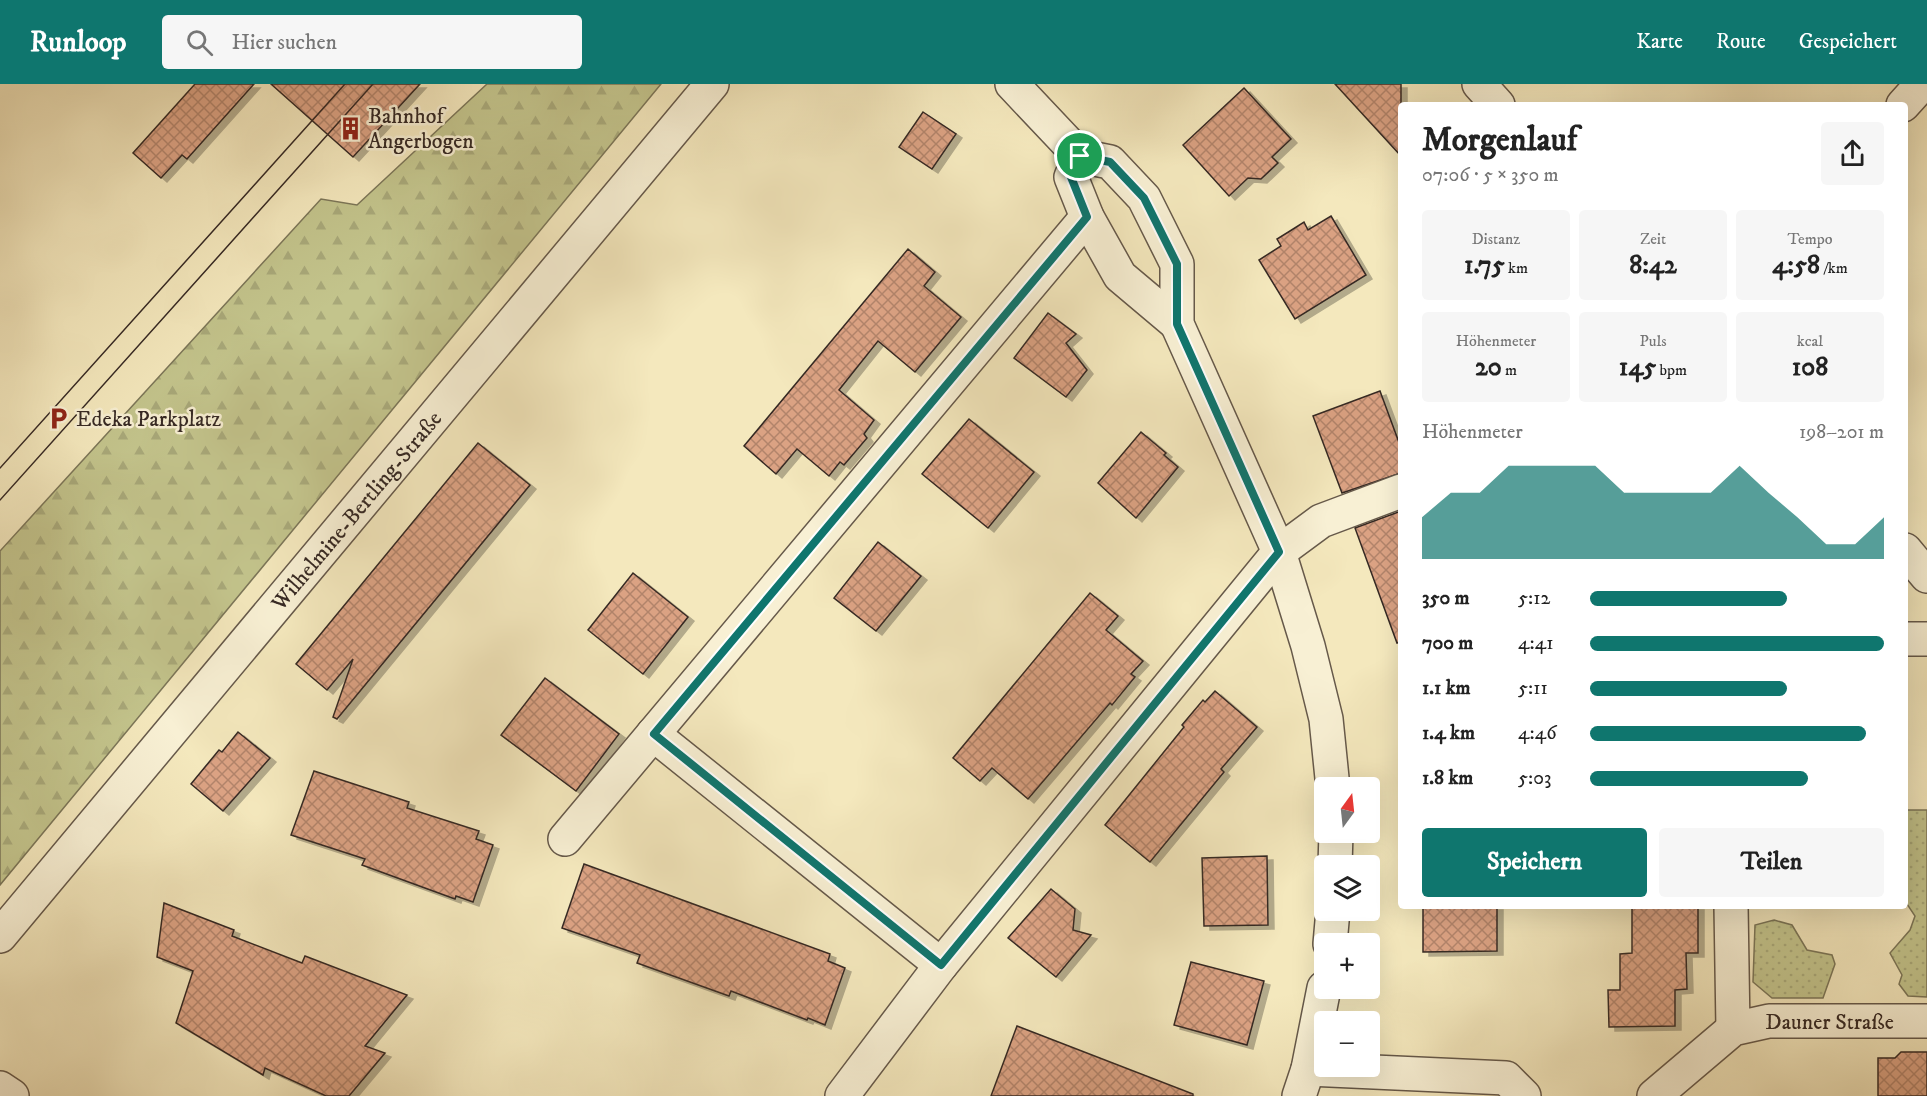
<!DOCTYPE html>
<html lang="de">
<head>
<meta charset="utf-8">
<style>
	:root { --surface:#fff; --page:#f6f6f6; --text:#222; --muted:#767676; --accent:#0f766e }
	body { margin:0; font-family:"IM FELL DW Pica",serif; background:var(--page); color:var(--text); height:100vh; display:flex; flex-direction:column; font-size:22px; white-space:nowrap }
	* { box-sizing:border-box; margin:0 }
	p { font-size:20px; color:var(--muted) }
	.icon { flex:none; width:33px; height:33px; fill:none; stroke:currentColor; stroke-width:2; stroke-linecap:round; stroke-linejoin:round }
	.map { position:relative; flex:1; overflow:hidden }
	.details { position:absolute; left:1398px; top:18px; width:510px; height:807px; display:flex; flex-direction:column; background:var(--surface); border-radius:6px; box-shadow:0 6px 24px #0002 }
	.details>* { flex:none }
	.needle { width:39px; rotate:15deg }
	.tools { position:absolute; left:1314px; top:693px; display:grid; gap:12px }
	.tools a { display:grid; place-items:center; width:66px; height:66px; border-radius:6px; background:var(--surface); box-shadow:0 6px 24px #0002; font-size:30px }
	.pin { position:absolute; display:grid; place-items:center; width:51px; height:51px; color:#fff; margin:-26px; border:3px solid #fff; border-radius:50%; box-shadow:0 2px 6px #0007 }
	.round { display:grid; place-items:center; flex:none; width:63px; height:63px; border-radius:6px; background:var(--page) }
	.head { display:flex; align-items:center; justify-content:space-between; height:102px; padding:0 24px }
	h1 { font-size:33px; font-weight:800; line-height:45px }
	.stats { display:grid; grid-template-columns:repeat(3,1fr); gap:9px; height:102px; padding:6px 24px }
	.stats div { display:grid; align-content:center; border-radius:6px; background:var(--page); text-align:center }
	.stats b { font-size:26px; font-weight:800 }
	.stats small { font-size:16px; font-weight:400 }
	.stats p { font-size:16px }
	.chart { height:168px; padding:12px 24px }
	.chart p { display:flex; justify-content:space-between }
	.chart svg { width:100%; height:108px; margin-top:6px; fill:var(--accent); opacity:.7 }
	.action { display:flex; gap:12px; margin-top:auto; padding:12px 24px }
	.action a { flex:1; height:69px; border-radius:6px; background:var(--accent); color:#fff; font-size:24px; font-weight:800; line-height:69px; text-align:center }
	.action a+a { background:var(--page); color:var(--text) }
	ul { padding:0 24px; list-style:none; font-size:20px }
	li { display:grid; grid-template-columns:96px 72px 1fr; align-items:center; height:45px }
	li i { height:15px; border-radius:8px; background:var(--accent) }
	header { display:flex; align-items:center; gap:36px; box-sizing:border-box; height:84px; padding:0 30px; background:var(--accent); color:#fff }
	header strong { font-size:28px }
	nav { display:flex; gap:33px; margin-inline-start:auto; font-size:21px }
	.search { width:420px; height:54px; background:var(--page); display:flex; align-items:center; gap:15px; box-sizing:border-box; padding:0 21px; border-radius:6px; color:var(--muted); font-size:22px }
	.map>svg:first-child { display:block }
	.grass { fill:url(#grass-dots); stroke:#7c7658; stroke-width:1.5 }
	.forest { fill:url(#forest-firs); stroke:#7c7658; stroke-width:1.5 }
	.building { fill:url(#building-cross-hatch); stroke:#362924; stroke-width:1.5; filter:url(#shadow) }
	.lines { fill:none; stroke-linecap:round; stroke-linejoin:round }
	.street-casing { stroke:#66594a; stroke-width:36 }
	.street { stroke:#f8f0d4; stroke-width:33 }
	.tram { stroke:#362924; stroke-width:1.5 }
	.route-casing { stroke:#fff; stroke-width:12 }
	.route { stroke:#0f766e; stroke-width:8 }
	.labels { text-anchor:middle; stroke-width:5; stroke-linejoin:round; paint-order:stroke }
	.poi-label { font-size:22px; fill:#362924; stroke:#f8f0d4; text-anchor:start }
	.street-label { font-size:22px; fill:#362924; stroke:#f8f0d4 }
</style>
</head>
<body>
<header>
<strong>Runloop</strong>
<div class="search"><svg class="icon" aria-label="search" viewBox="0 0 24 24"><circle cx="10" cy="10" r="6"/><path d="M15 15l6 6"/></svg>Hier suchen</div>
<nav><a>Karte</a><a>Route</a><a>Gespeichert</a></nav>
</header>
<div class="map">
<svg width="1927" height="1012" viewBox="0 0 1927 1012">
	<defs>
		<pattern id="grass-dots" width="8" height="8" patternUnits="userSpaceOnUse" patternTransform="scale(1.5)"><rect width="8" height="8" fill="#c3c48c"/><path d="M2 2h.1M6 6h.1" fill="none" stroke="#a8a879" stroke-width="1.8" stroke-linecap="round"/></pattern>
		<pattern id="forest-firs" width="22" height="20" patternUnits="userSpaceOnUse" patternTransform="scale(1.5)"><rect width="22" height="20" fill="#c3c48c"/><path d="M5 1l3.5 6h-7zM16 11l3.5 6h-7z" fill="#a8a879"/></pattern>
		<pattern id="building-cross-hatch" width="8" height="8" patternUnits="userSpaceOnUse" patternTransform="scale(1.5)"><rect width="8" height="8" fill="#dba283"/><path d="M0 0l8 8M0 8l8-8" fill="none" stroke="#b2846b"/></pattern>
		<filter id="shadow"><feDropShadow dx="6" dy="4" stdDeviation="0" flood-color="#0004"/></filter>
	</defs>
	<rect width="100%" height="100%" fill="#f4e8bd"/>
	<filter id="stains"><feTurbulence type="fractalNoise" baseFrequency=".00333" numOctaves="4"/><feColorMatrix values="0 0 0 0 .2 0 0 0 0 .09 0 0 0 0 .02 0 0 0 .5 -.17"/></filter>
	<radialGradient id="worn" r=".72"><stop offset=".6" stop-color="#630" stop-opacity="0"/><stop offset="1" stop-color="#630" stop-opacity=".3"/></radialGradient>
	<!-- grass -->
	<g class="grass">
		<path d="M1905 726H1927V913L1908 912 1899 900 1902 891 1890 869 1910 846 1915 832 1905 817Z"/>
		<path d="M1774 836 1792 841 1807 866 1832 871 1835 880 1823 914H1772L1753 898 1755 841Z"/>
	</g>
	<!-- forest -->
	<path class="forest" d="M487 0H661L0 801V467L321 115 357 121Z"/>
	<!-- building -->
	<g class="building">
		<path d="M195 0H254L187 75 182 71 161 94 133 69Z"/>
		<path d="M271 0H420L353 73Z"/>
		<path d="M1335 0H1401V72Z"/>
		<path d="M1244 4 1291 55 1272 73 1278 79 1261 95 1248 94 1229 112 1183 61Z"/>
		<path d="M923 28 956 50 932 85 899 63Z"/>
		<path d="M1331 132 1366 191 1295 235 1259 176 1281 162 1277 155 1290 147 1304 138 1308 146Z"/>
		<path d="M908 165 935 188 924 202 961 233 915 288 878 257 839 306 874 336 864 350 867 354 844 381 840 378 829 392 797 365 776 390 744 362Z"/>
		<path d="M1048 229 1076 250 1066 259 1087 286 1066 313 1014 274Z"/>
		<path d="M1380 307 1401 364V389L1342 409 1313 332Z"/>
		<path d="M969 335 1034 388 988 444 922 390Z"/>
		<path d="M1141 348 1166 369 1164 371 1178 383 1136 434 1098 399Z"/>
		<path d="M478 359 530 401 337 635 333 633 353 575 327 606 296 580Z"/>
		<path d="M1401 427V558L1397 559 1355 444Z"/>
		<path d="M878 458 921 492 876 547 834 514Z"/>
		<path d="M633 489 688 533 643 590 588 546Z"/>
		<path d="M1090 509 1118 532 1106 546 1143 577 1131 590 1135 593 1112 621 1110 619 1028 715 992 684 980 697 953 674Z"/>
		<path d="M545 594 619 650 576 707 501 651Z"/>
		<path d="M1215 607 1257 643 1221 685 1224 688 1150 778 1105 741 1184 643 1182 641 1203 616 1205 618Z"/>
		<path d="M238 648 270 674 223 727 191 700 219 666 222 668Z"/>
		<path d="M314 687 409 718 407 724 479 747 476 755 493 761 473 818 456 812 455 815 362 781 365 775 291 751Z"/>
		<path d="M1267 772 1268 841 1204 842 1202 774Z"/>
		<path d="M584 780 830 870 828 877 845 884 825 941 808 934 807 936 731 907 729 912 637 879 640 871 562 844Z"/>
		<path d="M1051 805 1075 825 1073 846 1091 851 1056 893 1008 854Z"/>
		<path d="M164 819 234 846 232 852 302 879 305 872 407 911 365 962 385 969 349 1012H326L265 984 263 991 176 939 193 887 157 873Z"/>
		<path d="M1423 822H1497V867L1423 868Z"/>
		<path d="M1632 822H1698V869H1686L1687 905 1675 906V942L1609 943 1608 906H1620V870L1632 869Z"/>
		<path d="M1191 878 1264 897 1247 961 1174 941Z"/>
		<path d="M1017 942 1193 1010V1012H991Z"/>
		<path d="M1901 968H1927V1012H1878V974H1895Z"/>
	</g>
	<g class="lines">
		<defs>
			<g id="street">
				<path d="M1012 0 1080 72 1110 78 1144 114 1177 180V240L1279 468 1308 562 1326 635 1333 704"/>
				<path d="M1479 0 1498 21"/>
				<path d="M1903 21 1922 0"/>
				<path d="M1080 72 1071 93 1087 133 1120 192 1177 240"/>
				<path d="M1905 466 1927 492"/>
				<path d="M1905 555H1927"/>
				<path d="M653 650 941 881"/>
				<path d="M565 755 1087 133"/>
				<path d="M1335 782 1336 748"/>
				<path d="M1731 822 1733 945"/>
				<path id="s1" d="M0 852 712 0"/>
				<path d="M1330 860 1333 826"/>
				<path d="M1308 985 1506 994 1524 1012"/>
				<path d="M0 1004 12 1012"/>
				<path d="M842 1012 941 881 1279 468 1321 437 1401 407"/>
				<path d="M1299 1012 1308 985 1324 904"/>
				<path id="s2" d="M1654 1012 1733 945 1769 937H1927"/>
			</g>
		</defs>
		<!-- street casing -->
		<use href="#street" class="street-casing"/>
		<!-- street -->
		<use href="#street" class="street"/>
		<!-- tram -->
		<g class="tram">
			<path d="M0 384 345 0"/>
			<path d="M0 416 373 0"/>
		</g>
	</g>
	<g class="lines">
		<defs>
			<path id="route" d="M1080 72 1110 78 1144 114 1177 180V240L1279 468 941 881 654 650 1087 133 1071 93Z"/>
		</defs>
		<!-- route casing -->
		<use href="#route" class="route-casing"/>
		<!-- route -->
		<use href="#route" class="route"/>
	</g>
	<!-- icons -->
	<defs>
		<symbol id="building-bare" viewBox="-9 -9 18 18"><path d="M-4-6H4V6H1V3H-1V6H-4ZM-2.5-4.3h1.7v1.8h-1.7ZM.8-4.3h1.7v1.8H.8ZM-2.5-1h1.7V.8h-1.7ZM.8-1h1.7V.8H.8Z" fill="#8f2418" stroke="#f8f0d4" stroke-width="2.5" paint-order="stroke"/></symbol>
		<symbol id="parking-bare" viewBox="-9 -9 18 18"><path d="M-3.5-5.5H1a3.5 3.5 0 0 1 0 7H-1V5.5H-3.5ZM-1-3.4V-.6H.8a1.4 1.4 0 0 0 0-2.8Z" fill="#8f2418" stroke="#f8f0d4" stroke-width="2.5" paint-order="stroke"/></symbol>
	</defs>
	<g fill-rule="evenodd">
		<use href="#building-bare" x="334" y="28" width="33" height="33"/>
		<use href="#parking-bare" x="42" y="318" width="33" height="33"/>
	</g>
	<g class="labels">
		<!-- poi labels -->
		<g class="poi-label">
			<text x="368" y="39">Bahnhof<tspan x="368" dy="25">Angerbogen</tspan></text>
			<text x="76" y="342">Edeka Parkplatz</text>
		</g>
		<!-- street labels -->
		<g class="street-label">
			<text dy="8" stroke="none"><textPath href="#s1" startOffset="555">Wilhelmine-Bertling-Straße</textPath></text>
			<text dy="8" stroke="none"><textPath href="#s2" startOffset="201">Dauner Straße</textPath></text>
		</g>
	</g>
	<rect width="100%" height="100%" filter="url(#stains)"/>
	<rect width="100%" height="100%" fill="url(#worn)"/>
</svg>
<div class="tools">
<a><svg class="needle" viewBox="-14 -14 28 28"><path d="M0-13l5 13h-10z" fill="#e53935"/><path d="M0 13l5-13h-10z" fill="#767676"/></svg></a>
<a><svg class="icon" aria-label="layers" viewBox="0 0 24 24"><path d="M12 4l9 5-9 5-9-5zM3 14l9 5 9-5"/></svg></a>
<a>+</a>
<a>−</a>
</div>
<div class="pin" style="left:1080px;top:72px;background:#1e9e55"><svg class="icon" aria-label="arrive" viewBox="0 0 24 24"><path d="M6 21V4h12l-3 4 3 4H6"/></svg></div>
<section class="details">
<div class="head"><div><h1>Morgenlauf</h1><p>07:06 · 5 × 350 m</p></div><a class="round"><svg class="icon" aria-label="share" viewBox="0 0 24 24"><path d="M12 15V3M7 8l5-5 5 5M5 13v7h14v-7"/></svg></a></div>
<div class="stats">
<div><p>Distanz</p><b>1.75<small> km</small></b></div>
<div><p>Zeit</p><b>8:42</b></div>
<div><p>Tempo</p><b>4:58<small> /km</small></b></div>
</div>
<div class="stats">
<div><p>Höhenmeter</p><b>20<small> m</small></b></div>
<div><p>Puls</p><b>145<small> bpm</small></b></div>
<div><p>kcal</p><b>108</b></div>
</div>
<div class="chart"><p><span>Höhenmeter</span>198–201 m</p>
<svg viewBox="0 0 160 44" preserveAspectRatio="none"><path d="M0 44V27L10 17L20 17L30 6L40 6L50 6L60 6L70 17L80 17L90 17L100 17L110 6L120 17L130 27L140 38L150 38L160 27V44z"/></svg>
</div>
<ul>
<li><b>350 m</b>5:12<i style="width:67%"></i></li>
<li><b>700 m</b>4:41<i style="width:100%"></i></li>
<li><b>1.1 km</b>5:11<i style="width:67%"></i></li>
<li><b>1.4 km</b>4:46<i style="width:94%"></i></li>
<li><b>1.8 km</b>5:03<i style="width:74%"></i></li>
</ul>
<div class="action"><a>Speichern</a><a>Teilen</a></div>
</section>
</div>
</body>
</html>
